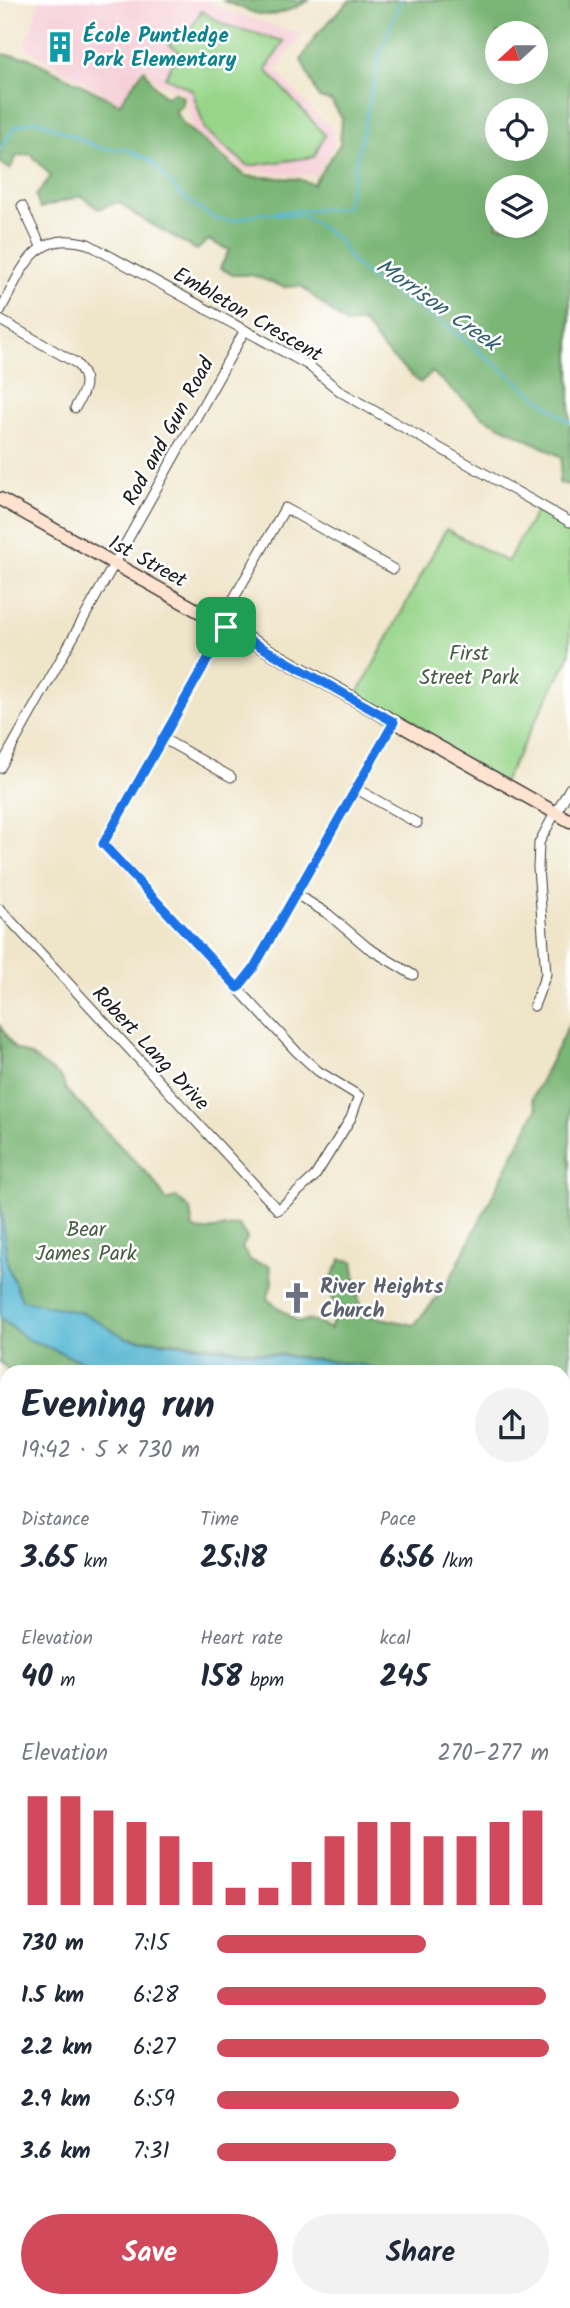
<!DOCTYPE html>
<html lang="en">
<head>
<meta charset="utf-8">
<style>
	:root { --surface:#fff; --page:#f2f2f3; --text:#1f2937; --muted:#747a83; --accent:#d1495b }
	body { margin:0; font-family:Kalam,sans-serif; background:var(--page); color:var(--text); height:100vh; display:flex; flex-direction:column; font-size:26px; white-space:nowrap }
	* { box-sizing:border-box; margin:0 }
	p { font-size:23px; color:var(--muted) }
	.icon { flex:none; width:38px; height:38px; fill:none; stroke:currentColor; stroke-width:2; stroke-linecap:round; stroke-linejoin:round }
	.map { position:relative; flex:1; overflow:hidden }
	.side { position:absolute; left:0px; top:1365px; width:570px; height:943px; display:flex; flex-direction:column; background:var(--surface); border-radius:21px 21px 0 0; box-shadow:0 7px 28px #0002 }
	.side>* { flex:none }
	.needle { width:46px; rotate:249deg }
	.tools { position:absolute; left:485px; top:21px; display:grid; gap:14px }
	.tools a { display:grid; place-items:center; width:63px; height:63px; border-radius:50%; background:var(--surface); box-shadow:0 7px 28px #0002; font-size:35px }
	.pin { position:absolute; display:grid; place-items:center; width:60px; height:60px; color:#fff; margin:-30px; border-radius:14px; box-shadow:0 4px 10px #0006 }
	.round { display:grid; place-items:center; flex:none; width:74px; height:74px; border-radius:37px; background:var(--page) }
	.overview { display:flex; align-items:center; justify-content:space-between; height:119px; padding:0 21px }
	h1 { font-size:38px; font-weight:800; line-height:52px }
	.stats { display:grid; grid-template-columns:repeat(3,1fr); gap:10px; height:119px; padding:7px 21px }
	.stats div { display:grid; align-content:center }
	.stats b { font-size:30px; font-weight:800 }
	.stats small { font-size:19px; font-weight:400 }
	.stats p { font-size:19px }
	.chart { height:196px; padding:14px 21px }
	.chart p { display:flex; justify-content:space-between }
	.chart svg { width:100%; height:126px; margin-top:7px; stroke:var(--accent); stroke-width:6 }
	.cta { display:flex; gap:14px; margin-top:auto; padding:14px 21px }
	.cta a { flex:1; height:80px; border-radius:42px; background:var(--accent); color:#fff; font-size:28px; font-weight:800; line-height:80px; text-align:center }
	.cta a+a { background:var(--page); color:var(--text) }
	ul { padding:0 21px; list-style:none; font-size:23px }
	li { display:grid; grid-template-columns:112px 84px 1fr; align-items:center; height:52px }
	li i { height:18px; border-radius:9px; background:var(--accent) }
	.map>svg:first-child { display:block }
	.built { fill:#f6cfd8 }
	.green { fill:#98d58a; stroke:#5a7853; stroke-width:2 }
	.forest { fill:#7ab676; stroke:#4b6949; stroke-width:2; fill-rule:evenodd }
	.water { fill:#55b7d3; stroke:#386a78; stroke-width:2 }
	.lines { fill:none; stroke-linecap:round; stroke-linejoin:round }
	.stream { stroke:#55b7d3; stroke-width:2.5 }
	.street-casing { stroke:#3c3a36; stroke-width:11 }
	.secondary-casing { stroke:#3c3a36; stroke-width:15 }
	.street { stroke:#fff; stroke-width:9 }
	.secondary { stroke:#fee3d1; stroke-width:12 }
	.route-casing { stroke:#fff; stroke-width:14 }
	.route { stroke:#1a73e8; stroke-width:9 }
	.labels { text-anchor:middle; stroke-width:5; stroke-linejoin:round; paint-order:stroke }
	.culture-label { font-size:21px; font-weight:bold; fill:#0d838f; stroke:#fff; text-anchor:start }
	.street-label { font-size:21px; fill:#1c1c1c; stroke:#fff }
	.park-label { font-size:21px; fill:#475d42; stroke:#fff }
	.worship-label { font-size:21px; font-weight:bold; fill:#5b616d; stroke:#fff; text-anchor:start }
	.water-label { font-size:23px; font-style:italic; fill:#36626e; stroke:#fff }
</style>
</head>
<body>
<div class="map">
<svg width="570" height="2308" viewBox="0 0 570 2308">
	<rect width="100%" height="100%" fill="#fff"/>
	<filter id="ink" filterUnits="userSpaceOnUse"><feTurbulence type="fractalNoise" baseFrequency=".0143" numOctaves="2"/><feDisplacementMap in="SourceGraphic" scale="14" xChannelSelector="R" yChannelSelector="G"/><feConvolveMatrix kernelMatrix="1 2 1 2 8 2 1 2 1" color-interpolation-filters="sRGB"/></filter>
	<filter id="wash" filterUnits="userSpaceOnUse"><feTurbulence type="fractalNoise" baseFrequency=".00686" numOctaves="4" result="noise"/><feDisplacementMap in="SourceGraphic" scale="28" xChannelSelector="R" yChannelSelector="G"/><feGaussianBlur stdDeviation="1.57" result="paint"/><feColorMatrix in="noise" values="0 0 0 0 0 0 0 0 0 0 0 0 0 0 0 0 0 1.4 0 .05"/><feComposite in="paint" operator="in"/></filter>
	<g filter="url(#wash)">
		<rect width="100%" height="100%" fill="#efe5c9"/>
		<!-- built -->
		<path class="built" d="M40 0H206L221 9 302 34 276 70 319 118 331 126 334 146 316 176 245 171 192 129 185 92 158 83 144 65 119 102 25 48Z"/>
		<!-- green -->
		<g class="green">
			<path d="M201 11 225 25 284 41 266 70 325 135 314 157 248 166 205 130 192 90 165 77 179 51 168 44 176 30 187 36Z"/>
			<path d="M537 510 570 528V655L503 783 355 699 446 529 507 562Z"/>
		</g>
		<!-- forest -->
		<g class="forest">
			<path d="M222 0H310C266 23 265 17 222 0Z"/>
			<path d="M350 0H570V485L559 483 562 457 483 417 432 372 420 383 385 351 363 322 346 324 301 286 284 287 251 275H233L220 268 229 250 208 240 197 250 137 216 119 202 98 209 81 196 40 208 36 196 51 176 31 154 17 156 10 169 0 162V54L27 57 119 104 144 69 153 84 165 97 174 92 183 97 182 105 175 112 184 125 246 176 298 179 313 184 340 144 342 118 331 101 319 98 301 60 316 35ZM497 33H536V72H497ZM497 110H536V149H497ZM497 187H536V226H497Z"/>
			<path d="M570 1022V1486L564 1480V1372H387L363 1365 188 1343 126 1338 85 1314 22 1300 8 1267 0 1201V1026L14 1048 30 1055 62 1078 66 1090 153 1180 167 1201 176 1197 190 1209 193 1229 202 1231 239 1225 247 1238 242 1248 251 1261 270 1266 272 1283 267 1299 298 1322 311 1320 331 1329 335 1307 328 1284 341 1259 353 1261 361 1314 414 1325 446 1287 537 1108 532 1099Z"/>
			<path d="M0 1318 27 1339 88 1364 99 1372H11L0 1362Z"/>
			<path d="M564 1689 570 1690V1767L564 1768Z"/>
			<path d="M570 1793V1881L564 1880V1801Z"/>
			<path d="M564 1889H570V2006L564 2003Z"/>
			<path d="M7 1905V2058L0 2059V1912Z"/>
			<path d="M570 2108V2238L564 2234V2122Z"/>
			<path d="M7 2123V2301H274L280 2305 293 2308H0V2127Z"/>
		</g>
		<!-- water -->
		<g class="water">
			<path d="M0 1201 8 1267 22 1300 85 1314 126 1338 363 1365 387 1372H99L88 1364 27 1339 0 1318Z"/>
			<path d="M570 1566V1663L564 1668V1582Z"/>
		</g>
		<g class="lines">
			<!-- stream -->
			<g class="stream">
				<path d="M0 149 16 126 37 120 102 149H126L150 160 182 196 215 219 232 221 261 213 304 216 337 238 353 263 373 280 446 325 570 423"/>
				<path d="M275 212 346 208 380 55 400 0"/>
				<path d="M564 1453 570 1451"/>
			</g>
		</g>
	</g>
	<g filter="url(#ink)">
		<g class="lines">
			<defs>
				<g id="street">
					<path d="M22 206 41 246"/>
					<path d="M0 311C22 271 33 228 88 244L308 365 341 392 570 522"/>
					<path d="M0 320 76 363C91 379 85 391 75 408"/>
					<path d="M220 623 285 508 393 569"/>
					<path d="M162 738 231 777"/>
					<path d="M0 768 245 330"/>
					<path d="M355 788 417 823"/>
					<path d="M556 813 570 788"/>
					<path d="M296 894 328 914 367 947 413 975"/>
					<path d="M0 909 278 1210 315 1176 351 1118 359 1096 318 1071 297 1052 103 844 226 627"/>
					<path d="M238 988 253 969 394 722"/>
					<path d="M534 1006 546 974 538 868 539 843 555 813"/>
					<path d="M564 2088 570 2065"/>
					<path d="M428 2301 435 2308"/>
				</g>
				<path id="secondary" d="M0 499 570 821"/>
			</defs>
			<!-- street casing -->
			<use href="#street" class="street-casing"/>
			<!-- secondary casing -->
			<use href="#secondary" class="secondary-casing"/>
			<!-- street -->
			<use href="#street" class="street"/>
			<!-- secondary -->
			<use href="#secondary" class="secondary"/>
		</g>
	</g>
	<g class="lines" filter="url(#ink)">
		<defs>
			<path id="route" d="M226 627 394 722 253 969 238 988 103 844Z"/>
		</defs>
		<!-- route casing -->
		<use href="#route" class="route-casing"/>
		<!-- route -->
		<use href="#route" class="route"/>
	</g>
	<!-- icons -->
	<defs>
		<symbol id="building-bare" viewBox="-9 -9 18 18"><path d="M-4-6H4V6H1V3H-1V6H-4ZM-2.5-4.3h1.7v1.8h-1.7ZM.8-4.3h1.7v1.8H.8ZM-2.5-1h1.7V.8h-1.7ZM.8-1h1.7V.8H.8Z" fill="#0f9aa8" stroke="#fff" stroke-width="2.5" paint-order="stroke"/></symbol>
		<symbol id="church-bare" viewBox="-9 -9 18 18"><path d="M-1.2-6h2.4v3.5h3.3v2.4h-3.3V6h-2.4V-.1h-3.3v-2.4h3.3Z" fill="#6b7280" stroke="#fff" stroke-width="2.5" paint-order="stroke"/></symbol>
	</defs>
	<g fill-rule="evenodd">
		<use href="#building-bare" x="38" y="25" width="44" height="44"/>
		<use href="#church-bare" x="275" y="1276" width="44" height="44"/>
	</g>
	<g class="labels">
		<!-- culture labels -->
		<g class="culture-label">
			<text x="83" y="42">École Puntledge<tspan x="83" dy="24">Park Elementary</tspan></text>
		</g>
		<!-- street labels -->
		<g class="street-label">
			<text transform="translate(248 314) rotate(30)" y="7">Embleton Crescent</text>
			<text transform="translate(168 431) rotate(-61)" y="7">Rod and Gun Road</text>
			<text transform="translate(148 561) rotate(29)" y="7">1st Street</text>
			<text transform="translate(151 1048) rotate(47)" y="7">Robert Lang Drive</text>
		</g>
		<!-- park labels -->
		<g class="park-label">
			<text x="469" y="660">First<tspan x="469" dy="24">Street Park</tspan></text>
			<text x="86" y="1236">Bear<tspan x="86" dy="24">James Park</tspan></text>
		</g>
		<!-- worship labels -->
		<g class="worship-label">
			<text x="320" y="1293">River Heights<tspan x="320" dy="24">Church</tspan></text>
		</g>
		<!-- water labels -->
		<g class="water-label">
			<text transform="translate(438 304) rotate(35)" y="8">Morrison Creek</text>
		</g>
	</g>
</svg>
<div class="tools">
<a><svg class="needle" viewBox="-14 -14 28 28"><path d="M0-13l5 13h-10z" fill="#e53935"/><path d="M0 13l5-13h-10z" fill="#747a83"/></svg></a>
<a><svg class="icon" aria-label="locate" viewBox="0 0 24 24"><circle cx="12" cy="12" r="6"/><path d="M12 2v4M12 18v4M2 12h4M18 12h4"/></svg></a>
<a><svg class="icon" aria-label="layers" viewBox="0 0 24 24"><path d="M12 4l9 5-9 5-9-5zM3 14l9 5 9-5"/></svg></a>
</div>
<div class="pin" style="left:226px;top:627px;background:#1e9e55"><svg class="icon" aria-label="arrive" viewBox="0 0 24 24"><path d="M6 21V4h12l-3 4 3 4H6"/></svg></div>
<section class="side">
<div class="overview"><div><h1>Evening run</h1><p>19:42 · 5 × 730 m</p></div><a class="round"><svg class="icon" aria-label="share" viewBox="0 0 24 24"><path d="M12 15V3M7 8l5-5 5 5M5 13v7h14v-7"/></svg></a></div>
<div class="stats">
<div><p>Distance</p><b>3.65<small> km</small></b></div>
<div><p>Time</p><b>25:18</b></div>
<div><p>Pace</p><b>6:56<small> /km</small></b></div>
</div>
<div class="stats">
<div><p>Elevation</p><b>40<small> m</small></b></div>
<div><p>Heart rate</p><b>158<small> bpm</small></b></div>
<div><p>kcal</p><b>245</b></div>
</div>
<div class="chart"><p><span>Elevation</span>270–277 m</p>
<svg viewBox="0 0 160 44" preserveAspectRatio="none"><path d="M5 44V6M15 44V6M25 44V11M35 44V15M45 44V20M55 44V29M65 44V38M75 44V38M85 44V29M95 44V20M105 44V15M115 44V15M125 44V20M135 44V20M145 44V15M155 44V11"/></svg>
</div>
<ul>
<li><b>730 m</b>7:15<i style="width:63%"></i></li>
<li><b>1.5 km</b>6:28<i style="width:99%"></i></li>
<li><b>2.2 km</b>6:27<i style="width:100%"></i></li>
<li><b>2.9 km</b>6:59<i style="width:73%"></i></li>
<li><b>3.6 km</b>7:31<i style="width:54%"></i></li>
</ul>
<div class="cta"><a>Save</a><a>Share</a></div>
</section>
</div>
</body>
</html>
